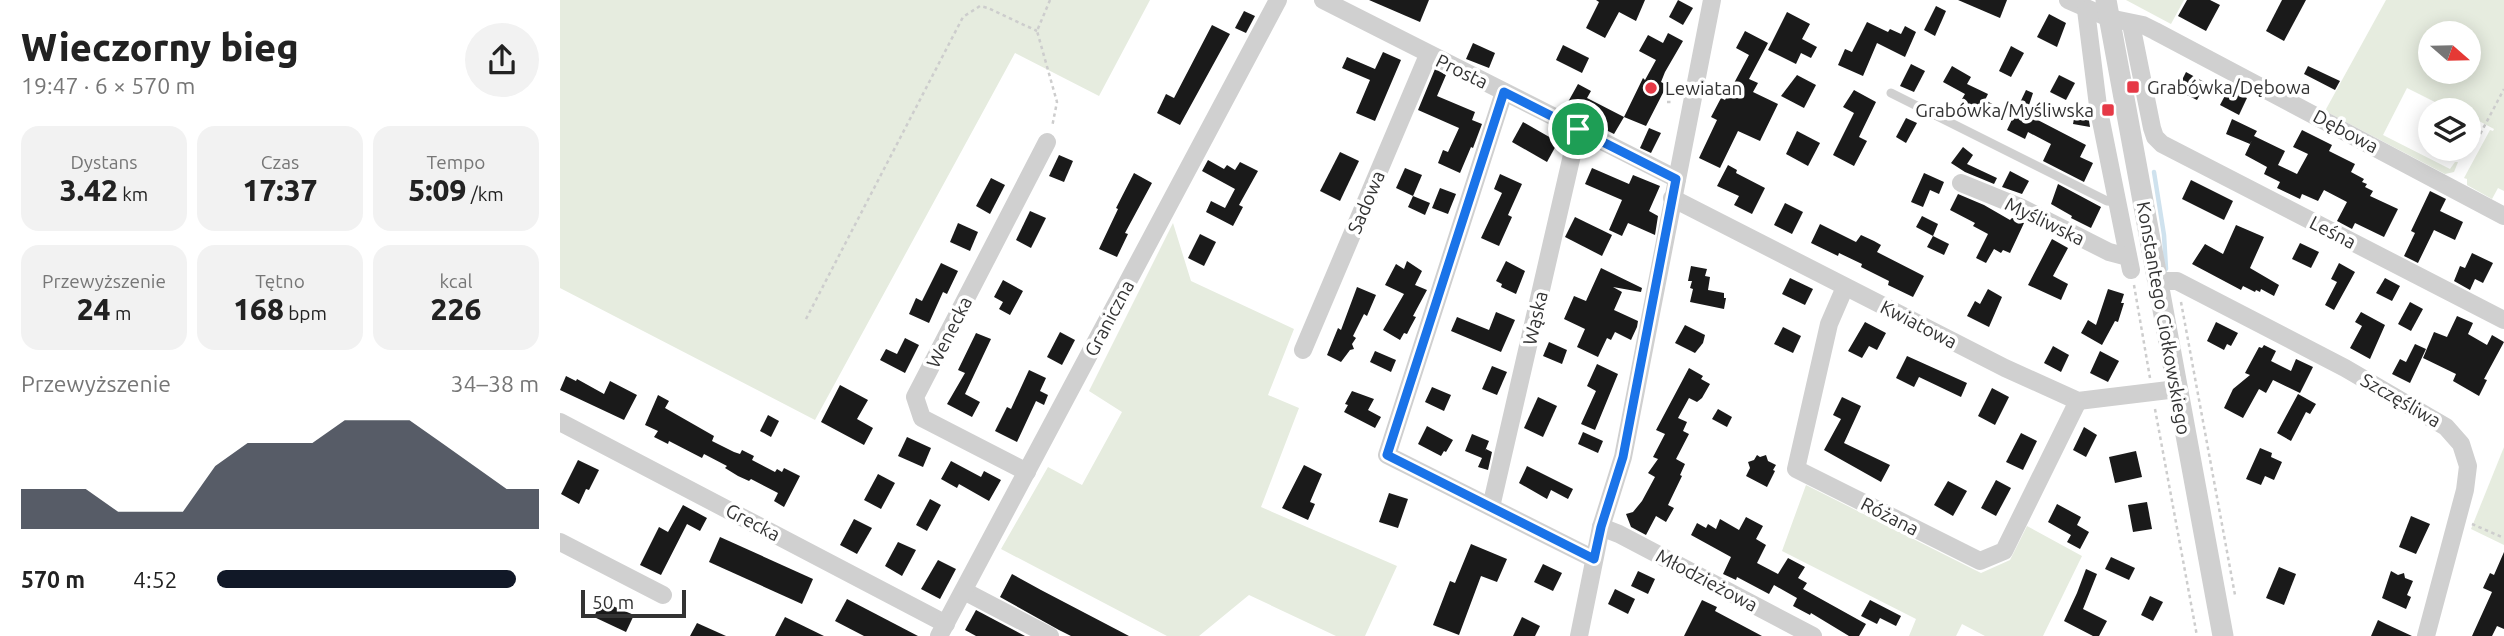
<!DOCTYPE html>
<html lang="pl">
<head>
<meta charset="utf-8">
<style>
	:root { --surface:#fff; --page:#f2f2f2; --text:#222; --muted:#767676; --accent:#111827 }
	body { margin:0; font-family:Ubuntu,sans-serif; background:var(--page); color:var(--text); height:100vh; display:flex; flex-direction:column; font-size:26px; white-space:nowrap }
	* { box-sizing:border-box; margin:0 }
	p { font-size:23px; color:var(--muted) }
	.icon { flex:none; width:38px; height:38px; fill:none; stroke:currentColor; stroke-width:2; stroke-linecap:round; stroke-linejoin:round }
	.map { position:relative; flex:1; overflow:hidden }
	.drawer { display:flex; flex-direction:column; background:var(--surface); width:560px }
	.drawer>* { flex:none }
	.needle { width:46px; rotate:110deg }
	.fabs { position:absolute; left:1858px; top:21px; display:grid; gap:14px }
	.fabs a { display:grid; place-items:center; width:63px; height:63px; border-radius:50%; background:var(--surface); box-shadow:0 4px 18px #0003; font-size:35px }
	.scale { position:absolute; left:21px; bottom:18px; width:105px; box-sizing:border-box; padding-left:7px; border:4px solid #333; border-top:0; font-size:19px; line-height:24px; white-space:nowrap; color:#333; -webkit-text-stroke:5px #fff; paint-order:stroke }
	.pin { position:absolute; display:grid; place-items:center; width:60px; height:60px; color:#fff; margin:-30px; border:4px solid #fff; border-radius:50%; box-shadow:0 2px 7px #0007 }
	.round { display:grid; place-items:center; flex:none; width:74px; height:74px; border-radius:37px; background:var(--page) }
	.summary { display:flex; align-items:center; justify-content:space-between; height:119px; padding:0 21px }
	h1 { font-size:38px; font-weight:800; line-height:52px }
	.figures { display:grid; grid-template-columns:repeat(3,1fr); gap:10px; height:119px; padding:7px 21px }
	.figures div { display:grid; align-content:center; border-radius:18px; background:var(--page); text-align:center }
	.figures b { font-size:30px; font-weight:800 }
	.figures small { font-size:19px; font-weight:400 }
	.figures p { font-size:19px }
	.chart { height:196px; padding:14px 21px }
	.chart p { display:flex; justify-content:space-between }
	.chart svg { width:100%; height:126px; margin-top:7px; fill:var(--accent); opacity:.7 }
	ul { padding:0 21px; list-style:none; font-size:23px }
	li { display:grid; grid-template-columns:112px 84px 1fr; align-items:center; height:52px }
	li i { height:18px; border-radius:9px; background:var(--accent) }
	main { display:flex; flex:1; min-height:0 }
	.map>svg:first-child { display:block }
	.green { fill:#e6ecdf; fill-rule:evenodd }
	.lines { fill:none; stroke-linecap:round; stroke-linejoin:round }
	.stream { stroke:#cfe2ee; stroke-width:4.5 }
	.building { fill:#1a1a1a }
	.path { stroke:#cdcdcd; stroke-width:2.5; stroke-dasharray:3.5 3.5; stroke-linecap:butt }
	.service { stroke:#d0d0d0; stroke-width:9 }
	.minor { stroke:#d0d0d0; stroke-width:18 }
	.tertiary { stroke:#d0d0d0; stroke-width:21 }
	.route-casing { stroke:#fff; stroke-width:14 }
	.route { stroke:#1a73e8; stroke-width:9 }
	.poi-dot { fill:#e63946; stroke:#fff; stroke-width:2.5 }
	.labels { text-anchor:middle; stroke-width:7; stroke-linejoin:round; paint-order:stroke }
	.street-label { font-size:19px; fill:#333; stroke:#fff }
	.poi-label { font-size:19px; fill:#333; stroke:#fff; text-anchor:start }
</style>
</head>
<body>
<main>
<section class="drawer">
<div class="summary"><div><h1>Wieczorny bieg</h1><p>19:47 · 6 × 570 m</p></div><a class="round"><svg class="icon" aria-label="share" viewBox="0 0 24 24"><path d="M12 15V3M7 8l5-5 5 5M5 13v7h14v-7"/></svg></a></div>
<div class="figures">
<div><p>Dystans</p><b>3.42<small> km</small></b></div>
<div><p>Czas</p><b>17:37</b></div>
<div><p>Tempo</p><b>5:09<small> /km</small></b></div>
</div>
<div class="figures">
<div><p>Przewyższenie</p><b>24<small> m</small></b></div>
<div><p>Tętno</p><b>168<small> bpm</small></b></div>
<div><p>kcal</p><b>226</b></div>
</div>
<div class="chart"><p><span>Przewyższenie</span>34–38 m</p>
<svg viewBox="0 0 160 44" preserveAspectRatio="none"><path d="M0 44V30L10 30L20 30L30 38L40 38L50 38L60 22L70 14L80 14L90 14L100 6L110 6L120 6L130 14L140 22L150 30L160 30V44z"/></svg>
</div>
<ul>
<li><b>570 m</b>4:52<i style="width:93%"></i></li>
</ul>
</section>
<div class="map">
<svg width="1944" height="636" viewBox="0 0 1944 636">
	<rect width="100%" height="100%" fill="#fff"/>
	<!-- green -->
	<g class="green">
		<path d="M0 0H590L539 96 455 53 255 420 0 288Z"/>
		<path d="M1566 0H1624L1611 24Z"/>
		<path d="M1826 0H1944V191L1938 188 1932 199 1907 185V179L1904 178 1930 130 1933 131 1934 129 1919 121 1918 129 1912 132 1914 122 1909 120V110H1891L1847 88 1823 135 1890 169 1895 162H1898L1894 172 1885 174 1765 111ZM1871 33H1909V72H1871Z"/>
		<path d="M613 223 631 281 734 329 708 395 739 408 701 507 837 566 805 636H776L689 595 639 636H607L441 549 488 467 522 485 562 412 529 391Z"/>
		<path d="M1944 447V545L1911 529Z"/>
		<path d="M1246 485 1421 573 1450 560 1467 526 1522 556 1483 636H1425L1402 624 1396 636H1349L1356 619 1222 551Z"/>
	</g>
	<g class="lines">
		<!-- stream -->
		<path class="stream" d="M1594 172 1604 235 1606 269"/>
	</g>
	<!-- building -->
	<g class="building">
		<path d="M809 0H869L860 22Z"/>
		<path d="M1036 0H1085L1076 21 1059 12 1045 38 1026 28 1039 2Z"/>
		<path d="M1118 0 1133 8 1123 25 1109 17Z"/>
		<path d="M1398 0H1447L1440 18Z"/>
		<path d="M1627 0H1650L1660 5 1646 31 1618 16Z"/>
		<path d="M1722 0H1746L1724 41 1706 31Z"/>
		<path d="M1376 6 1386 11 1375 36 1364 30Z"/>
		<path d="M684 11 695 16 686 33 675 28Z"/>
		<path d="M1227 12 1250 24 1242 39 1257 47 1251 58 1241 53 1236 64 1208 50Z"/>
		<path d="M1489 14 1506 23 1497 47 1477 37Z"/>
		<path d="M1307 22 1328 32 1330 29 1341 34 1345 26 1356 32 1345 57 1317 43 1303 76 1278 65 1285 49 1292 52Z"/>
		<path d="M652 25 670 34 620 125 597 113 606 94 614 98Z"/>
		<path d="M1185 31 1208 43 1189 79 1198 83 1193 92 1218 104 1200 141 1178 131 1160 168 1139 158 1157 120 1151 117 1161 98 1165 100 1189 55 1176 48Z"/>
		<path d="M1108 33 1123 41 1105 72 1101 82 1107 85 1086 126 1064 117 1083 78 1085 80 1096 60 1079 51 1088 35 1103 43Z"/>
		<path d="M913 43 935 53 929 68 906 59Z"/>
		<path d="M1003 45 1029 58 1022 73 996 60Z"/>
		<path d="M1451 46 1464 53 1451 77 1439 71Z"/>
		<path d="M823 52 841 60 815 121 796 113 810 80 782 68 787 57 815 69Z"/>
		<path d="M1351 64 1365 71 1354 92 1340 86Z"/>
		<path d="M1392 66 1411 77 1407 84 1428 94 1425 100 1436 106 1430 117 1419 111 1418 115 1403 107 1406 101 1402 99 1405 94 1383 82Z"/>
		<path d="M1748 66 1780 81 1775 90 1744 74Z"/>
		<path d="M875 69 886 75 877 96 915 112 912 120 922 124 913 148 911 147 900 173 878 163 883 150 888 152 899 128 858 110Z"/>
		<path d="M1626 72 1646 83 1637 100 1617 90Z"/>
		<path d="M1237 75 1256 85 1244 108 1221 96Z"/>
		<path d="M1499 75 1515 83 1506 100 1490 92Z"/>
		<path d="M1018 84 1031 91 1027 98 1064 117 1054 134 1034 124 1037 118 1008 102Z"/>
		<path d="M1669 88 1687 98 1679 115 1660 105Z"/>
		<path d="M1294 90 1316 102 1299 137 1307 141 1294 166 1273 155 1294 113 1283 107Z"/>
		<path d="M1466 90 1473 93 1466 114 1526 145 1520 157 1533 163 1524 182 1483 161 1491 144 1468 132 1465 139 1447 130Z"/>
		<path d="M1515 113 1528 115 1530 127 1513 124Z"/>
		<path d="M1346 118 1357 123 1346 143 1336 137Z"/>
		<path d="M1672 119 1697 131 1694 136 1725 151 1718 165 1737 174 1748 154 1733 147 1742 130 1772 145 1769 151 1795 164 1791 172 1804 179 1802 182 1807 184 1805 187 1813 191 1810 196 1838 209 1824 237 1795 223 1792 229 1777 221 1787 202 1764 190 1758 201 1742 194 1740 199 1717 188 1720 182 1704 174 1707 167 1685 155 1692 140 1690 144 1666 134Z"/>
		<path d="M963 122 998 142 987 162 952 142Z"/>
		<path d="M1089 128 1101 133 1091 153 1080 148Z"/>
		<path d="M1237 131 1260 143 1248 166 1226 154Z"/>
		<path d="M1403 147 1413 155 1407 164 1437 178 1434 184 1405 172 1391 163Z"/>
		<path d="M780 152 799 161 780 201 760 191Z"/>
		<path d="M499 155 513 161 504 182 489 176Z"/>
		<path d="M648 160 664 169 667 165 675 170 680 162 698 171 679 205 683 207 673 226 646 212 651 201 665 208 675 189 642 171Z"/>
		<path d="M1168 165 1177 170 1176 173 1205 188 1192 214 1174 205 1179 196 1157 186Z"/>
		<path d="M845 168 862 175 853 196 836 188Z"/>
		<path d="M1032 168 1069 184 1073 175 1100 186 1089 211 1098 216 1095 235 1068 223 1062 236 1049 230 1062 200 1025 184Z"/>
		<path d="M1450 171 1469 181 1462 194 1442 187Z"/>
		<path d="M574 173 592 183 565 233 568 234 557 257 539 249 558 209 556 208Z"/>
		<path d="M1364 173 1384 182 1379 194 1370 190 1363 207 1351 202Z"/>
		<path d="M940 174 962 184 948 215 952 217 939 246 921 238 942 193 934 189Z"/>
		<path d="M431 178 445 185 430 214 416 206Z"/>
		<path d="M1631 180 1673 201 1664 220 1622 199Z"/>
		<path d="M1498 184 1541 207 1531 228 1511 218 1512 216 1491 204Z"/>
		<path d="M880 188 896 194 888 214 872 208Z"/>
		<path d="M1870 191 1886 199 1880 211 1903 222 1895 240 1874 230 1858 263 1844 256 1855 233 1851 231Z"/>
		<path d="M1398 194 1424 205 1450 220 1452 218 1464 223 1450 253 1443 250 1441 253 1434 249 1426 263 1416 258 1428 234 1413 226 1415 223 1390 210Z"/>
		<path d="M853 196 870 203 865 215 848 207Z"/>
		<path d="M1225 203 1243 212 1232 234 1214 225Z"/>
		<path d="M470 211 486 218 471 248 456 240Z"/>
		<path d="M1362 216 1378 224 1373 236 1356 227Z"/>
		<path d="M1015 217 1052 235 1042 256 1005 237Z"/>
		<path d="M398 223 418 232 410 251 390 242Z"/>
		<path d="M1260 224 1296 242 1301 235 1314 241 1321 245 1317 252 1364 276 1353 297 1328 285 1329 281 1301 267 1302 264 1279 253 1278 256 1251 243Z"/>
		<path d="M1676 225 1704 237 1690 268 1719 285 1714 296 1701 289 1700 292 1696 290 1695 292 1683 286 1681 290 1632 264 1645 244 1663 254Z"/>
		<path d="M640 234 656 242 644 266 628 258Z"/>
		<path d="M1373 236 1389 244 1384 255 1367 247Z"/>
		<path d="M1492 239 1508 248 1493 276 1508 284 1501 300 1468 285Z"/>
		<path d="M1740 243 1759 252 1751 268 1732 259Z"/>
		<path d="M1912 253 1933 263 1923 283 1915 279 1910 290 1894 281 1900 266 1905 268Z"/>
		<path d="M847 261 862 271 855 285 867 290 853 316 856 317 850 328 847 334 844 333 840 340 823 330 844 294 825 285 836 264 844 269Z"/>
		<path d="M946 261 965 271 956 294 941 287 942 284 936 281Z"/>
		<path d="M381 263 398 271 387 294 383 292 369 323 349 314 356 298 362 301Z"/>
		<path d="M1779 263 1795 272 1774 310 1765 305 1777 282 1771 279Z"/>
		<path d="M1131 266 1147 269 1145 276 1150 277 1148 290 1164 293V298H1166L1164 309 1130 302 1133 289 1130 288 1132 281H1128Z"/>
		<path d="M1041 268 1082 288 1081 292 1053 287 1062 292 1054 310 1078 321 1077 327 1071 340 1055 332 1051 340 1047 338 1038 357 1017 347 1025 329 1004 319 1014 296 1026 301Z"/>
		<path d="M1230 278 1253 289 1245 305 1222 294Z"/>
		<path d="M1825 278 1840 286 1832 301 1816 293Z"/>
		<path d="M443 280 463 291 450 315 439 309 443 302 434 297Z"/>
		<path d="M797 287 816 295 807 316 804 314 793 336 796 338 792 344 794 349 790 350 781 362 767 355 778 328 781 330Z"/>
		<path d="M1428 289 1442 297 1429 327 1407 316 1415 301 1420 304Z"/>
		<path d="M1548 289 1564 294 1561 303H1564L1558 322 1555 321 1542 345 1521 333 1528 320 1536 325Z"/>
		<path d="M1850 302 1863 309 1851 331 1838 324Z"/>
		<path d="M936 312 955 320 941 352 891 331 897 317 929 330Z"/>
		<path d="M1801 312 1825 325 1810 359 1790 348 1802 326 1795 322Z"/>
		<path d="M1897 316 1913 323 1908 334 1927 345 1932 335 1944 342 1924 379 1927 380 1919 396 1893 381 1896 374 1863 358 1874 332 1887 337Z"/>
		<path d="M1305 322 1326 333 1317 350 1309 346 1302 358 1288 351Z"/>
		<path d="M1656 322 1678 333 1671 346 1667 344 1664 350 1647 341Z"/>
		<path d="M1125 325 1145 335 1143 343 1135 353 1115 343Z"/>
		<path d="M1223 327 1241 336 1233 353 1214 344Z"/>
		<path d="M500 332 515 340 502 365 487 357Z"/>
		<path d="M416 333 431 339 405 394 420 402 412 417 387 404 405 373 398 370Z"/>
		<path d="M345 338 359 345 345 373 320 360 326 349 337 354Z"/>
		<path d="M989 342 1007 350 1002 364 983 356Z"/>
		<path d="M1855 344 1866 349 1850 383 1832 374 1840 359 1846 362Z"/>
		<path d="M1704 345 1716 351 1711 361 1731 371 1736 359 1753 367 1740 393 1713 380 1706 393 1699 389 1683 418 1664 408 1673 389 1690 375 1685 373 1699 347 1702 348Z"/>
		<path d="M1493 346 1509 355 1501 372 1484 363Z"/>
		<path d="M815 351 836 360 831 372 810 362Z"/>
		<path d="M1540 351 1559 361 1548 382 1530 373Z"/>
		<path d="M1347 356 1407 383 1401 397 1359 377 1354 387 1336 378Z"/>
		<path d="M1037 364 1058 374 1035 430 1021 424 1036 391 1027 386Z"/>
		<path d="M932 366 947 372 937 395 922 389Z"/>
		<path d="M1129 368 1143 376 1141 379 1150 384 1142 398 1137 402 1129 398 1118 418 1127 422 1123 431 1129 434 1116 459 1125 464 1120 475 1122 476 1108 505 1114 508 1106 522 1096 516 1086 535 1071 527 1066 514 1073 512 1082 501 1095 477 1088 473 1098 459 1093 457 1105 434 1096 430Z"/>
		<path d="M469 370 486 378 480 391 488 395 484 405 476 401 457 442 435 431 447 407 451 409Z"/>
		<path d="M6 376 16 381 17 379 44 394 50 381 77 395 64 420 0 390Z"/>
		<path d="M280 385 308 400 297 419 313 428 304 445 261 422Z"/>
		<path d="M872 387 891 395 884 411 865 402Z"/>
		<path d="M1432 388 1449 397 1435 425 1418 416Z"/>
		<path d="M792 391 814 399 808 410 821 417 815 428 784 412 788 405 785 404Z"/>
		<path d="M1738 394 1756 404 1750 414 1746 412 1731 441 1717 433Z"/>
		<path d="M98 395 109 401 105 408 154 436 152 441 174 452 180 454 182 450 194 456 192 460 215 472 217 469 222 472 224 468 240 476 224 507 214 501 218 493 191 479 189 481 178 476 165 468 167 466 144 454 142 458 109 441 108 444 94 437 98 431 85 425Z"/>
		<path d="M978 397 997 406 983 437 964 428Z"/>
		<path d="M1282 397 1301 406 1284 443 1330 465 1321 482 1264 450 1281 419 1273 415Z"/>
		<path d="M1158 409 1172 417 1167 427 1152 419Z"/>
		<path d="M208 415 219 421 211 437 200 431Z"/>
		<path d="M867 426 893 440 886 452 884 451 881 456 858 444Z"/>
		<path d="M1524 427 1537 435 1526 457 1513 450Z"/>
		<path d="M1023 432 1043 441 1038 453 1018 444Z"/>
		<path d="M1461 433 1477 441 1463 470 1446 462Z"/>
		<path d="M912 434 929 441 925 451 926 449 932 452 928 470 918 467 922 458 905 451Z"/>
		<path d="M347 437 371 448 363 467 338 456Z"/>
		<path d="M1700 448 1712 453 1711 457 1722 462 1714 480 1705 476 1701 485 1686 479Z"/>
		<path d="M1576 451 1582 477 1555 483 1549 457Z"/>
		<path d="M1197 455 1200 457 1206 455 1208 461 1216 465 1213 470 1215 471 1207 487 1186 476 1190 468 1188 462 1194 460Z"/>
		<path d="M18 460 39 470 29 490 26 489 19 504 1 494Z"/>
		<path d="M391 461 421 477 424 471 441 480 429 501 399 484 397 488 381 479Z"/>
		<path d="M744 465 762 474 750 502 755 504 748 520 722 508Z"/>
		<path d="M967 466 1013 489 1008 499 991 490 987 499 959 483Z"/>
		<path d="M318 474 335 483 321 509 304 500Z"/>
		<path d="M1436 480 1451 488 1436 516 1421 508Z"/>
		<path d="M1388 481 1407 491 1393 516 1374 505Z"/>
		<path d="M829 493 848 499 838 528 819 522Z"/>
		<path d="M370 499 381 505 367 531 356 525Z"/>
		<path d="M1587 502 1592 529 1573 532 1568 505Z"/>
		<path d="M1497 504 1521 517 1517 525 1529 532 1520 549 1507 542 1511 535 1488 522Z"/>
		<path d="M123 505 147 518 140 531 127 524 101 575 80 565 99 527 108 532Z"/>
		<path d="M1851 516 1870 524 1856 554 1839 547Z"/>
		<path d="M1186 517 1203 526 1196 539 1206 545 1197 563 1218 574 1228 558 1245 567 1238 578 1247 583 1243 589 1306 624 1299 636H1289L1251 613 1250 615 1233 606 1237 598 1214 585 1209 594 1177 577 1176 580 1163 574 1171 557 1131 535 1137 523 1146 528 1148 524 1156 529 1160 519 1179 530Z"/>
		<path d="M294 519 312 528 297 554 280 545Z"/>
		<path d="M160 537 253 579 242 604 149 562Z"/>
		<path d="M338 542 356 550 342 576 325 566Z"/>
		<path d="M911 544 947 559 937 582 921 576 899 635 873 625 890 581 895 583Z"/>
		<path d="M1944 552V629L1937 626 1932 636H1912L1932 592 1923 588 1930 573 1934 575Z"/>
		<path d="M1551 557 1575 568 1569 580 1545 569Z"/>
		<path d="M378 560 396 569 380 599 361 589Z"/>
		<path d="M983 564 1002 573 993 591 974 582Z"/>
		<path d="M1719 567 1736 574 1724 605 1706 598Z"/>
		<path d="M1526 569 1537 574 1523 609 1547 621 1539 636H1533L1504 621 1517 593Z"/>
		<path d="M1078 571 1095 579 1088 594 1071 586Z"/>
		<path d="M1831 571 1838 575 1844 573 1845 578 1853 581 1847 595 1851 597 1846 609 1822 598Z"/>
		<path d="M452 574 481 590 569 636H511L499 630 440 597Z"/>
		<path d="M1055 589 1075 599 1068 614 1048 604Z"/>
		<path d="M1590 596 1603 602 1593 621 1581 615Z"/>
		<path d="M287 599 358 636H304L275 621Z"/>
		<path d="M1142 600 1157 607 1155 611 1202 636H1124Z"/>
		<path d="M1310 600 1341 616 1336 626 1320 618 1317 624 1301 616Z"/>
		<path d="M41 601 74 615 66 632 34 617Z"/>
		<path d="M416 610 465 636H416L405 630Z"/>
		<path d="M225 617 264 636H215Z"/>
		<path d="M962 617 980 626 975 636H953Z"/>
		<path d="M1818 620 1826 624 1852 636H1811Z"/>
		<path d="M137 623 166 636H130Z"/>
	</g>
	<g class="lines">
		<!-- path -->
		<g class="path">
			<path d="M490 0 477 31 497 102 492 127"/>
			<path d="M1107 102H1114"/>
			<path d="M1917 140 1944 89"/>
			<path d="M1574 285 1590 378"/>
			<path d="M1621 302 1675 595"/>
			<path d="M246 319 403 17 420 6 428 8 477 31"/>
			<path d="M1595 409 1637 636"/>
			<path d="M1912 524 1944 538"/>
		</g>
		<!-- service -->
		<path class="service" d="M1331 93 1547 201 1559 202"/>
		<!-- minor -->
		<g class="minor">
			<path d="M763 0 1117 179"/>
			<path d="M1508 0 1549 18 1583 25 1595 31 1944 216"/>
			<path d="M1526 10 1538 106 1571 270"/>
			<path d="M1571 24 1592 128 1595 137 1602 144 1944 320"/>
			<path d="M944 92 827 455 1034 559"/>
			<path d="M1401 183 1460 207 1549 252 1568 257"/>
			<path d="M1112 198 1445 368 1518 401 1617 389"/>
			<path d="M1597 281H1617L1785 368 1886 427 1901 444 1908 466 1905 490 1866 636"/>
			<path d="M1285 287 1269 324 1236 469 1420 561 1444 551 1518 401"/>
			<path d="M743 350 868 55"/>
			<path d="M0 422 386 624"/>
			<path d="M467 472 362 418 355 397 487 142"/>
			<path d="M931 507 1018 129"/>
			<path d="M1041 527 1059 534 1253 636"/>
			<path d="M0 542 103 595"/>
			<path d="M404 591 490 636"/>
			<path d="M379 636 718 0"/>
			<path d="M1019 636 1041 527 1063 457 1152 0"/>
		</g>
		<!-- tertiary -->
		<path class="tertiary" d="M1546 0 1663 636"/>
	</g>
	<g class="lines">
		<defs>
			<path id="route" d="M944 92 1116 179 1063 457 1041 527 1034 559 827 455Z"/>
		</defs>
		<!-- route casing -->
		<use href="#route" class="route-casing"/>
		<!-- route -->
		<use href="#route" class="route"/>
	</g>
	<!-- markers -->
	<g class="poi-dot">
		<rect x="1566" y="80" width="14" height="14" rx="3.5"/>
		<circle cx="1091" cy="88" r="7"/>
		<rect x="1541" y="103" width="14" height="14" rx="3.5"/>
	</g>
	<g class="labels">
		<!-- street labels -->
		<g class="street-label">
			<text transform="translate(902 71) rotate(26)" y="7">Prosta</text>
			<text transform="translate(1786 131) rotate(28)" y="7">Dębowa</text>
			<text transform="translate(806 202) rotate(-67)" y="7">Sadowa</text>
			<text transform="translate(1485 221) rotate(26)" y="7">Myśliwska</text>
			<text transform="translate(1773 232) rotate(27)" y="7">Leśna</text>
			<text transform="translate(549 318) rotate(-62)" y="7">Graniczna</text>
			<text transform="translate(975 318) rotate(-77)" y="7">Wąska</text>
			<text transform="translate(1604 318) rotate(80)" y="7">Konstantego Ciołkowskiego</text>
			<text transform="translate(1359 324) rotate(27)" y="7">Kwiatowa</text>
			<text transform="translate(389 332) rotate(-63)" y="7">Wenecka</text>
			<text transform="translate(1841 400) rotate(30)" y="7">Szczęśliwa</text>
			<text transform="translate(1330 516) rotate(27)" y="7">Różana</text>
			<text transform="translate(193 522) rotate(28)" y="7">Grecka</text>
			<text transform="translate(1147 580) rotate(28)" y="7">Młodzieżowa</text>
		</g>
		<!-- poi labels -->
		<g class="poi-label">
			<text x="1587" y="94">Grabówka/Dębowa</text>
			<text x="1105" y="95">Lewiatan</text>
			<text x="1534" y="117" text-anchor="end">Grabówka/Myśliwska</text>
		</g>
	</g>
</svg>
<div class="fabs">
<a><svg class="needle" viewBox="-14 -14 28 28"><path d="M0-13l5 13h-10z" fill="#e53935"/><path d="M0 13l5-13h-10z" fill="#767676"/></svg></a>
<a><svg class="icon" aria-label="layers" viewBox="0 0 24 24"><path d="M12 4l9 5-9 5-9-5zM3 14l9 5 9-5"/></svg></a>
</div>
<div class="scale">50 m</div>
<div class="pin" style="left:1018px;top:129px;background:#1e9e55"><svg class="icon" aria-label="arrive" viewBox="0 0 24 24"><path d="M6 21V4h12l-3 4 3 4H6"/></svg></div>
</div>
</main>
</body>
</html>
